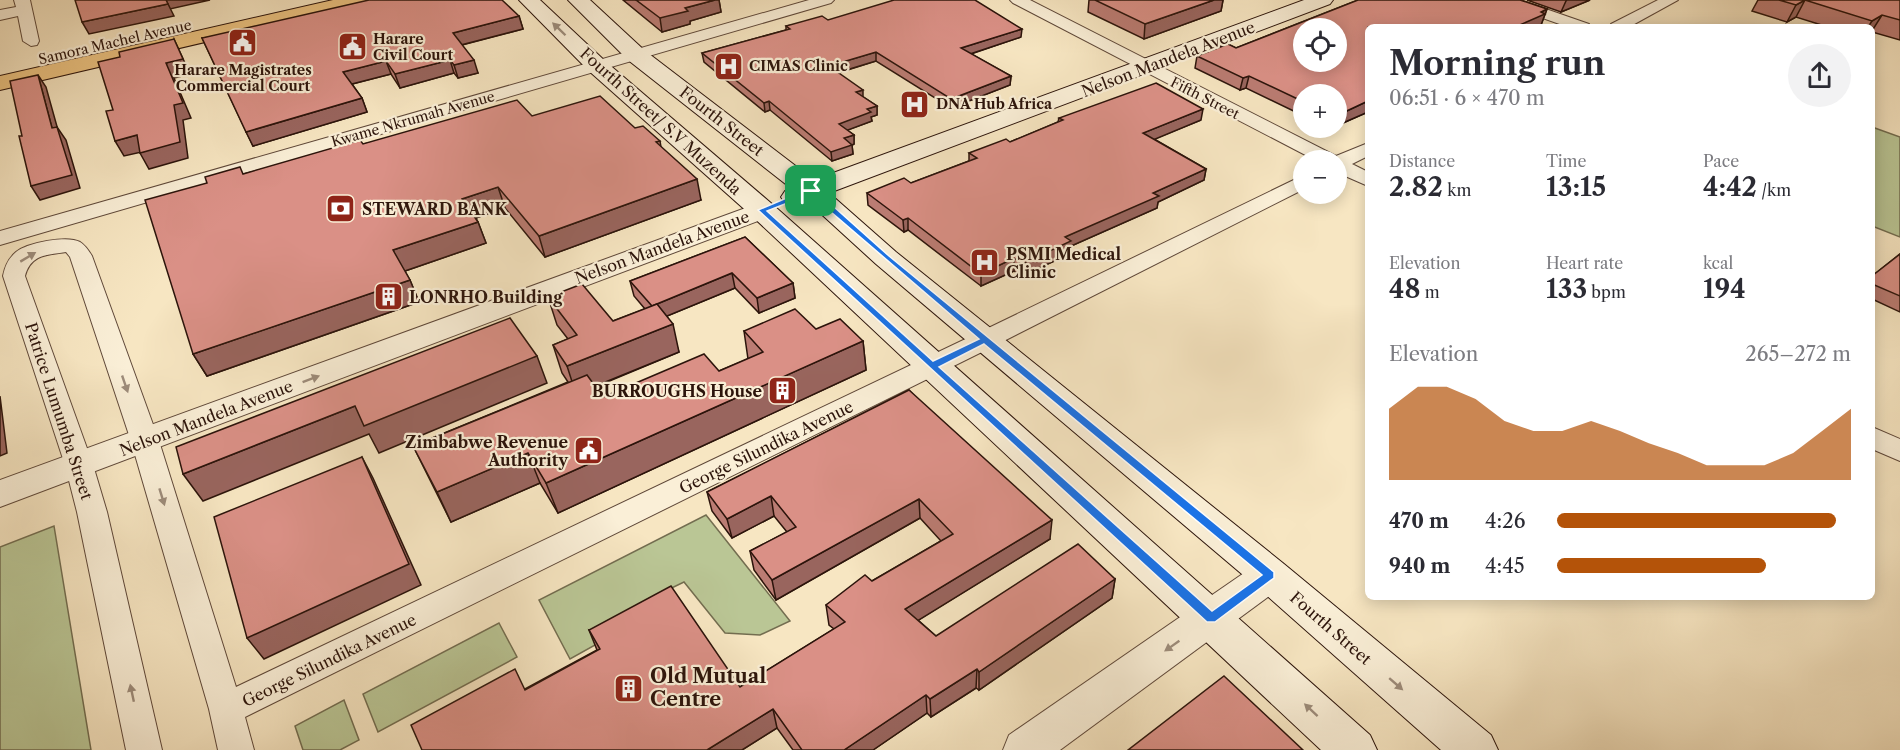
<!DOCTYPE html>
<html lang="en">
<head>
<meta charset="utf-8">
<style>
	:root { --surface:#fff; --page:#f2f2f3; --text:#2b2b33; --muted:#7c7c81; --accent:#b45309 }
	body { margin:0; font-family:"Libre Caslon Text",serif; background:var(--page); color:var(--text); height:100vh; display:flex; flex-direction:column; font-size:22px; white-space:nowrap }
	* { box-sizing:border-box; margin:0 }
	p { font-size:20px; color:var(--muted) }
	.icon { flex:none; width:33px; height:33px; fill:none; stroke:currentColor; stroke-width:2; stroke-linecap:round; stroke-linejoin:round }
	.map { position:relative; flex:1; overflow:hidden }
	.side { position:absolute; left:1365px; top:24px; width:510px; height:576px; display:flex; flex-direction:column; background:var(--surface); border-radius:9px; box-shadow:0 3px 15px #0003 }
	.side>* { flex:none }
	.controls { position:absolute; left:1293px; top:18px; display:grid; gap:12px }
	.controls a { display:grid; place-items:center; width:54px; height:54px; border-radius:50%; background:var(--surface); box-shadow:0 3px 15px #0003; font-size:30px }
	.pin { position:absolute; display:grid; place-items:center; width:51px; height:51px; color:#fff; margin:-26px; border-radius:12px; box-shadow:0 3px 9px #0006 }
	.round { display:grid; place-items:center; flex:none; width:63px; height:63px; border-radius:32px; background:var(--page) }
	.overview { display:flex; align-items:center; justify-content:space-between; height:102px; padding:0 24px }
	h1 { font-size:33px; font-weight:800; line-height:45px }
	.metrics { display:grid; grid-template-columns:repeat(3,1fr); gap:9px; height:102px; padding:6px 24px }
	.metrics div { display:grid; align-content:center }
	.metrics b { font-size:26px; font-weight:800 }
	.metrics small { font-size:16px; font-weight:400 }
	.metrics p { font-size:16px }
	.chart { height:168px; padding:12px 24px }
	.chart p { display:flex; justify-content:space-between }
	.chart svg { width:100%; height:108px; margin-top:6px; fill:var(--accent); opacity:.7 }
	ul { padding:0 24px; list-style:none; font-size:20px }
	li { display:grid; grid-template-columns:96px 72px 1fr; align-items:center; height:45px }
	li i { height:15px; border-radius:8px; background:var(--accent) }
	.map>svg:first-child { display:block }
	.green { fill:#bac695; stroke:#736d50; stroke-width:1.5 }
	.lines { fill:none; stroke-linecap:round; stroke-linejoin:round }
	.minor-casing { stroke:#5f4839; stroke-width:2 }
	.tertiary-casing { stroke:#5f4839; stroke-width:2 }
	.secondary-casing { stroke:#2c140b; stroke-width:2 }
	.trunk-casing { stroke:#2c140b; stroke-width:2 }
	.minor { fill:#faefd7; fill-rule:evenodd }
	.tertiary { fill:#faefd7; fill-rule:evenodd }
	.secondary { fill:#faefd7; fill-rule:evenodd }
	.trunk { fill:#ecc381; fill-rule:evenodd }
	.wall { fill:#bb7c73; stroke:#2c140b; stroke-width:1.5; fill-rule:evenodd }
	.shaded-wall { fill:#99655e; stroke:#2c140b; stroke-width:1.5 }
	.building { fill:#da9086; stroke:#2c140b; stroke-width:1.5; fill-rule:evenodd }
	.oneway { fill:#9d8c7b }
	.route { fill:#1a73e8; stroke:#fff; stroke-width:1.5; fill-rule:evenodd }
	.labels { text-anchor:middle; stroke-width:4.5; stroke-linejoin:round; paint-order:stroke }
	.far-poi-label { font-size:14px; font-weight:bold; fill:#2c140b; stroke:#faefd7; text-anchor:start }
	.far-street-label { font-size:14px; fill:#2c140b; stroke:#faefd7 }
	.street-label { font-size:16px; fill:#2c140b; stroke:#faefd7 }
	.poi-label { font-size:16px; font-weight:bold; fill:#2c140b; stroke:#faefd7; text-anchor:start }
	.near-poi-label { font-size:20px; font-weight:bold; fill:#2c140b; stroke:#faefd7; text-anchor:start }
</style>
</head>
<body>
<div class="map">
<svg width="1900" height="750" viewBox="0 0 1900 750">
	<rect width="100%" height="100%" fill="#f7e6c2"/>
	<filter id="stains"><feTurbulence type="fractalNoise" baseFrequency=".00333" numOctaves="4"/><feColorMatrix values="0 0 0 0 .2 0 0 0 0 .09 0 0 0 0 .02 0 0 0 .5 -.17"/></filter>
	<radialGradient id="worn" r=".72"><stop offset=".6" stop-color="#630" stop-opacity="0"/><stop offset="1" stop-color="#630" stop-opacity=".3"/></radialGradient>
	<!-- green -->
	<g class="green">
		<path d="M1872 127 1900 137V237L1872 226Z"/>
		<path d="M706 515 790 621 760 635 725 633 684 582 657 595 665 606 570 659 539 600Z"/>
		<path d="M54 526 91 750H0V547Z"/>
		<path d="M499 623 517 657 378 732 363 694Z"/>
		<path d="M344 700 359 740 340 750H303L295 726Z"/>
	</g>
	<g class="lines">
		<defs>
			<g id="minor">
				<path d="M14 0H30L39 41 37 45 31 46 23 41 18 16 0 20V10L16 7Z"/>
				<path d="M809 0H834L831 3 0 245V231Z"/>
				<path d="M1010 0H1030L1336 156 1368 143V156L1352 164 1368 172V186L1336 172V160H1315L1013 3Z"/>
				<path d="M1497 0H1520L1589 24 1591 27H1568L1500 3Z"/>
				<path d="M1658 0H1678L1629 27H1609L1611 24Z"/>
				<path d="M1304 175V189L994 346 245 717 254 750H218L209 709 131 441 70 257 66 252C47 255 31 254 25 276L93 465 107 512 162 750H126L77 512 65 465 3 276C5 266 8 259 16 252 27 243 67 235 80 242 85 245 89 251 92 256L159 441 236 687 976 334Z"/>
				<path d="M1872 427 1900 439V461L1872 449Z"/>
			</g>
			<g id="tertiary">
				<path d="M762 202 771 204 775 210 771 216 0 507V480Z"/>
				<path d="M1270 560 1283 564 1289 575 1283 586 1060 750H1003L1009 735 1257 564Z"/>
			</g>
			<g id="secondary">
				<path d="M519 0H540L605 61 772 204 1370 735 1377 750H1321L752 216 589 71Z"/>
				<path d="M568 0H590L644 50 814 180 1304 0H1333L1330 4 829 193 896 252 1284 564 1491 735 1498 750H1441L1256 586 876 264 807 201 794 205 785 203 781 197 785 191 792 189 628 60Z"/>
			</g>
			<path id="trunk" d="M333 0H369L366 4 359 6 0 90V76Z"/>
		</defs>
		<!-- minor casing -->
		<use href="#minor" class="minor-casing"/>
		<!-- tertiary casing -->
		<use href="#tertiary" class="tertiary-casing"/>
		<!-- secondary casing -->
		<use href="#secondary" class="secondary-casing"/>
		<!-- trunk casing -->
		<use href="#trunk" class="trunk-casing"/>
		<!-- minor -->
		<use href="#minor" class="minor"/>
		<!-- tertiary -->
		<use href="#tertiary" class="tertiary"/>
		<!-- secondary -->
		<use href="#secondary" class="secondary"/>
		<!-- trunk -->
		<use href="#trunk" class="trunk"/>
	</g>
	<!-- wall -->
	<g class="wall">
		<path d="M623 0H719L721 12 690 21V24L662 32Z"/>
		<path d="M1089 0H1223L1221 11 1144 39 1088 12Z"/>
		<path d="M1358 0H1520L1547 9 1541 25 1537 27H1368V112L1336 126V94H1304V116L1246 88 1240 90 1195 68 1197 56 1228 44 1236 48ZM1304 28H1336V62H1304Z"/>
		<path d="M1527 0H1590L1561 12Z"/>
		<path d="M1758 0H1900V40L1872 32V27H1828L1796 17 1787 22 1752 11Z"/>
		<path d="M519 16 523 29 462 45 478 73 458 78 454 73 400 88 391 74 352 84 362 98 367 112 253 146 202 38Z"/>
		<path d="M828 20 1021 37 971 54 1011 76 1010 85 951 108 876 61 838 73 863 97 877 106V115L871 117 872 121 847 130 854 135V144L852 145 853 154 832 161 770 110 765 112 704 62 702 53 786 30V26Z"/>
		<path d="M532 116 635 128 660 141 661 147 701 200 545 257 505 208 476 218 478 222 486 243 405 271 410 280 419 302 207 376 193 354 243 174 363 144Z"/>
		<path d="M1059 118 1201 120 1154 139 1206 169 1204 180 1158 202 1157 208 1071 246 1070 254 1021 276 1014 271 981 286 908 230 904 232 868 205 867 193 911 183 969 161V153L1010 142 1058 122Z"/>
		<path d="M745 237 793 283 795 298 759 313 735 288 667 316 679 352 595 387 603 397 719 371 748 359 744 331 816 329 863 341 866 370 558 513 540 483 451 522 413 446 568 382 562 373 553 345 568 339 557 325 548 297 613 321 645 309 634 296 630 281Z"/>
		<path d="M1900 254V312L1872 299V276Z"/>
		<path d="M909 390 1050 539 918 620 936 636 1115 579 1112 598 979 690 976 688 931 717 927 713 873 750H793L777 728 742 750H422L525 689 597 650 589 630 740 687 834 629 829 625 826 605 872 581 941 541 920 518 776 600 754 570 750 551 787 532 774 516 732 538 712 511 707 492Z"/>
	</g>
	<!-- shaded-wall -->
	<g class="shaded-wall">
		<path d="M166 0H210L170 9Z"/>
		<path d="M715 0H719L721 12 690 21V24L662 32 660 18 685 8Z"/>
		<path d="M1214 0H1223L1221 11 1144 39 1145 24Z"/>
		<path d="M1567 0H1590L1561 12 1566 1Z"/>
		<path d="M1805 0 1796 17 1787 22 1796 5Z"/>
		<path d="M168 4 174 16 89 34 82 22Z"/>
		<path d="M1547 9 1541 25 1537 27H1515Z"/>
		<path d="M1882 15 1872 31V27H1868L1872 21Z"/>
		<path d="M519 16 523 29 457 46 453 33Z"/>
		<path d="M1022 29 1021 37 961 57V48Z"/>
		<path d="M174 39 190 74 174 78 191 118 183 120 188 158 149 169 140 153Z"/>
		<path d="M876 52V61L830 75 829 66Z"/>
		<path d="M450 60 454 73 400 88 395 74Z"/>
		<path d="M474 60 478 73 458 78 454 65Z"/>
		<path d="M386 61 391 74 348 85 343 72Z"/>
		<path d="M38 75 46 87 61 141 52 128Z"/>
		<path d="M1011 76 1010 85 951 108V99Z"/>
		<path d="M1249 76 1246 88 1240 90 1243 78Z"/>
		<path d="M863 90V99L856 92Z"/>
		<path d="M362 98 367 112 253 146 246 132Z"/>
		<path d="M769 101 770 110 765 112 764 103Z"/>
		<path d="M1368 101V112L1336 126V116Z"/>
		<path d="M877 106V115L871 117 872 121 840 133 839 124 867 109Z"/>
		<path d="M1203 109 1201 120 1141 145 1143 133Z"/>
		<path d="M57 127 66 140 80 188 40 200 31 186Z"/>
		<path d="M137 135 146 151 124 156 115 141Z"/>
		<path d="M854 135V144L852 145 853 154 832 161 831 152 844 138Z"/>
		<path d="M1206 169 1204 180 1158 202 1157 208 1071 246 1070 254 1021 276 1022 264 1065 237 1153 193Z"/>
		<path d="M697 179 701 200 545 257 539 236Z"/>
		<path d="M498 187 505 208 470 220 462 199Z"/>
		<path d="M908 218V230L904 232 903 220Z"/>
		<path d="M478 222 486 243 402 272 393 250Z"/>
		<path d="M1014 258V271L981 286V274Z"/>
		<path d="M732 273 735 288 655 321 652 306Z"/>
		<path d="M410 280 419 302 207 376 193 354Z"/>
		<path d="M793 283 795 298 759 313 757 298Z"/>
		<path d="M673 324 679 352 576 394 567 366Z"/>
		<path d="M863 341 866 370 558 513 546 483Z"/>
		<path d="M537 356 547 383 379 453 369 434 203 501 183 474 355 406Z"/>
		<path d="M0 396 7 453 0 456Z"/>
		<path d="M528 453 540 483 451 522 437 492Z"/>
		<path d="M362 457 373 478 421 585 264 659 247 638Z"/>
		<path d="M771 496 774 516 732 538 727 519Z"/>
		<path d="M919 499 920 518 776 600 772 580Z"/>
		<path d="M1052 520 1050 539 906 628 905 609Z"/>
		<path d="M1115 579 1112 598 979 690V672Z"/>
		<path d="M977 669 976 688 931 717 930 699Z"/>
		<path d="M926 695 927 713 873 750H844Z"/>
		<path d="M773 709 777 728 742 750H707Z"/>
	</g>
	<!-- building -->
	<g class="building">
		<path d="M75 0H166L168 4 82 22Z"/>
		<path d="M369 0H502L519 16 453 33 474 60 454 65 450 60 395 74 386 61 343 72 362 98 246 132 202 38Z"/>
		<path d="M636 0H715L685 8 688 11 660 18Z"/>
		<path d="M894 0H975L1022 29 961 48 1011 76 951 99 876 52 829 66 863 90 856 92 877 106 867 109 871 112 839 124 854 135 844 138 852 145 831 152 769 101 764 103 702 53 790 29 786 26 822 16 828 20Z"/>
		<path d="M1095 0H1214L1145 24Z"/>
		<path d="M1358 0H1520L1547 9 1541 12 1545 14 1515 27H1368V101L1336 116V94H1304V102L1249 76 1243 78 1197 56 1228 44 1236 48ZM1304 28H1336V62H1304Z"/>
		<path d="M1779 0H1900V20L1882 15 1872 21 1805 0 1796 5Z"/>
		<path d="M174 39 183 59 166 63 183 103 174 105 180 142 140 153 137 135 115 141 106 111 113 110 98 62 120 57 119 52Z"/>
		<path d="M38 75 52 128 57 127 72 175 31 186 19 136H22L10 81Z"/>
		<path d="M1156 83 1203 109 1143 133 1206 169 1153 193 1159 196 1065 237 1071 241 1022 264 1014 258 981 274 908 218 903 220 867 193 904 178 911 183 977 158 969 153 1006 139 1010 142 1063 120 1059 118Z"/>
		<path d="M600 96 635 128 643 126 660 141 656 142 697 179 539 236 498 187 462 199 478 222 393 250 410 280 193 354 145 200 207 183 205 177 240 167 243 174 360 140 363 144 517 100 532 116Z"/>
		<path d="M745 237 793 283 757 298 732 273 652 306 630 281Z"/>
		<path d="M1900 254V296L1872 284V276Z"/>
		<path d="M582 284 613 321 657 304 673 324 567 366 553 345 577 335 548 297Z"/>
		<path d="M795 309 816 329 840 319 863 341 546 483 528 453 437 492 413 446 587 375 603 397 704 354 719 371 763 352 744 331Z"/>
		<path d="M510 318 537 356 364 426 355 406 183 474 176 447Z"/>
		<path d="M909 390 1052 520 905 609 936 636 1078 544 1115 579 979 672 977 669 930 699 926 695 844 750H802L773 709 707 750H422L411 725 515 669 525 690 600 649 589 630 671 586 740 687 845 622 826 605 865 575 872 581 953 534 919 499 772 580 750 551 796 527 771 496 727 519 707 492Z"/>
		<path d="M362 457 409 564 247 638 214 517Z"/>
		<path d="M1224 676 1303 750H1128Z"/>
	</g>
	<!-- one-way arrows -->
	<defs><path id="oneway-solid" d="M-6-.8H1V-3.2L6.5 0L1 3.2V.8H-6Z" transform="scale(1.5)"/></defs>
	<g class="oneway">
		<use href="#oneway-solid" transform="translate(559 29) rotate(-136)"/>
		<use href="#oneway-solid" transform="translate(28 257) rotate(-31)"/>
		<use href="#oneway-solid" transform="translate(311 379) rotate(-21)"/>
		<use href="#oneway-solid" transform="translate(125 384) rotate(71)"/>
		<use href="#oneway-solid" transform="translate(162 497) rotate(73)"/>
		<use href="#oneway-solid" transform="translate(1172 646) rotate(145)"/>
		<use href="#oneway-solid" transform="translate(1396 684) rotate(41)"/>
		<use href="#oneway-solid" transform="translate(132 693) rotate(-102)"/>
		<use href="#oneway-solid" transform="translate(1311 710) rotate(-137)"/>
	</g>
	<!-- route -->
	<path class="route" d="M808 189H814L889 256 1274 572V578L1215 622H1207L758 210ZM810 194 979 339 933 361 767 211ZM984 344 1262 575 1212 611 939 367Z"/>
	<!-- icons -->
	<defs>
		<symbol id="civic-square" viewBox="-11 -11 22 22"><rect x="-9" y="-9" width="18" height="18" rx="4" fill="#8f2418" stroke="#faefd7"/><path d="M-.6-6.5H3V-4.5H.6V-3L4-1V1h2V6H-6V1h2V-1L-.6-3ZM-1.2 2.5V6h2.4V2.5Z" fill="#fff"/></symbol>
		<symbol id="hospital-square" viewBox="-11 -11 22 22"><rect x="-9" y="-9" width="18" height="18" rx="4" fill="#8f2418" stroke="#faefd7"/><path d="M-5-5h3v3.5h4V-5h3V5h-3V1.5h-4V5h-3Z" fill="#fff"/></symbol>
		<symbol id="bank-square" viewBox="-11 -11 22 22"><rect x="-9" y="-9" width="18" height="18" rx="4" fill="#8f2418" stroke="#faefd7"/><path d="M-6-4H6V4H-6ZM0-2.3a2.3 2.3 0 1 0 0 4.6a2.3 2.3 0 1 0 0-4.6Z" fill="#fff"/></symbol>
		<symbol id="building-square" viewBox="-11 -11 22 22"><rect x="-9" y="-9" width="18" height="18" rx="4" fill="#8f2418" stroke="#faefd7"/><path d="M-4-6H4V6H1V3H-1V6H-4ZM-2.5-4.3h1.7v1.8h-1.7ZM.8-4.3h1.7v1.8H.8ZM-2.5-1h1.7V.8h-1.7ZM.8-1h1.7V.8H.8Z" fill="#fff"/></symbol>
	</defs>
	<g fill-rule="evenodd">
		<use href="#civic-square" x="226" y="26" width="33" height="33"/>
		<use href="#civic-square" x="336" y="30" width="33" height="33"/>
		<use href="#hospital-square" x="712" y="50" width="33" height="33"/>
		<use href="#hospital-square" x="898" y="88" width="33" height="33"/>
		<use href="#bank-square" x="324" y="192" width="33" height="33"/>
		<use href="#hospital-square" x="968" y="246" width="33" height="33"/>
		<use href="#building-square" x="372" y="280" width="33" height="33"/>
		<use href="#building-square" x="766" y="374" width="33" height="33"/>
		<use href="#civic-square" x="572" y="434" width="33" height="33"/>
		<use href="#building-square" x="612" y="672" width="33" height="33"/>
	</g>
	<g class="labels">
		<!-- far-poi labels -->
		<g class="far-poi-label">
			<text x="373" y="44">Harare<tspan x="373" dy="16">Civil Court</tspan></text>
			<text x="749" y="71">CIMAS Clinic</text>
			<text x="243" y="75" text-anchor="middle">Harare Magistrates<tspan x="243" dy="16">Commercial Court</tspan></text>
			<text x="936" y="109">DNA Hub Africa</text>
		</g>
		<!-- far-street labels -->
		<g class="far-street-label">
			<text transform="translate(115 42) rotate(-13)" y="5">Samora Machel Avenue</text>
			<text transform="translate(1205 98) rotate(27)" y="5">Fifth Street</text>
			<text transform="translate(413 119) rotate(-16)" y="5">Kwame Nkrumah Avenue</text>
		</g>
		<!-- street labels -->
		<g class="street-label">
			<text transform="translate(1168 59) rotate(-21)" y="6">Nelson Mandela Avenue</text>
			<text transform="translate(661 121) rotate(42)" y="6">Fourth Street/ S.V Muzenda</text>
			<text transform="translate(722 121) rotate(38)" y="6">Fourth Street</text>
			<text transform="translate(662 247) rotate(-20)" y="6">Nelson Mandela Avenue</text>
			<text transform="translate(59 411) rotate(72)" y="6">Patrice Lumumba Street</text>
			<text transform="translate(206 418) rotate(-21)" y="6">Nelson Mandela Avenue</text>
			<text transform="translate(766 447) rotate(-26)" y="6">George Silundika Avenue</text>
			<text transform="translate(1331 628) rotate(41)" y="6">Fourth Street</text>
			<text transform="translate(329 660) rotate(-26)" y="6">George Silundika Avenue</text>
		</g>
		<!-- poi labels -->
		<g class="poi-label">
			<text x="362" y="215">STEWARD BANK</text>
			<text x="1006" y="260">PSMI Medical<tspan x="1006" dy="18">Clinic</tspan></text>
			<text x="409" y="303">LONRHO Building</text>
			<text x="762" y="397" text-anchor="end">BURROUGHS House</text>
			<text x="568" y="448" text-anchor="end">Zimbabwe Revenue<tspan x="568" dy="18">Authority</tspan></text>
		</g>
		<!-- near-poi labels -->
		<g class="near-poi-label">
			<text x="650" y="683">Old Mutual<tspan x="650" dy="23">Centre</tspan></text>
		</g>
	</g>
	<rect width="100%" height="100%" filter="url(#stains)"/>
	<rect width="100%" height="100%" fill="url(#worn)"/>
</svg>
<div class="controls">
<a><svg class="icon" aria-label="locate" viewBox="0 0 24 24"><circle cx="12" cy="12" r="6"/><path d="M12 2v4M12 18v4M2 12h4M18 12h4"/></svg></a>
<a>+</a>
<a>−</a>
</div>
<div class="pin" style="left:811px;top:191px;background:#1e9e55"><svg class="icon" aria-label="arrive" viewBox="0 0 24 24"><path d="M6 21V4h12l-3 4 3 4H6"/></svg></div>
<section class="side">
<div class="overview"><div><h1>Morning run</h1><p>06:51 · 6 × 470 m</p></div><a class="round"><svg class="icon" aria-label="share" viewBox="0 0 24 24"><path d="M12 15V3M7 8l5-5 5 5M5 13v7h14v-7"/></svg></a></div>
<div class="metrics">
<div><p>Distance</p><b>2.82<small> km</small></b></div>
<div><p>Time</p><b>13:15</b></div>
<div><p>Pace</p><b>4:42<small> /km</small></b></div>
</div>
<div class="metrics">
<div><p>Elevation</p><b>48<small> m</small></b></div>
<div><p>Heart rate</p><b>133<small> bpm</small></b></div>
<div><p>kcal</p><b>194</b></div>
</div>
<div class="chart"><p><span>Elevation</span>265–272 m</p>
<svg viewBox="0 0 160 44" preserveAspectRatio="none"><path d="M0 44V15L10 6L20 6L30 11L40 20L50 24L60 24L70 20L80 24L90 29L100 33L110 38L120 38L130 38L140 33L150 24L160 15V44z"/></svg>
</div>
<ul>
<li><b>470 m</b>4:26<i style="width:95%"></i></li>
<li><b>940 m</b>4:45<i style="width:71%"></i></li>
</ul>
</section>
</div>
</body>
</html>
